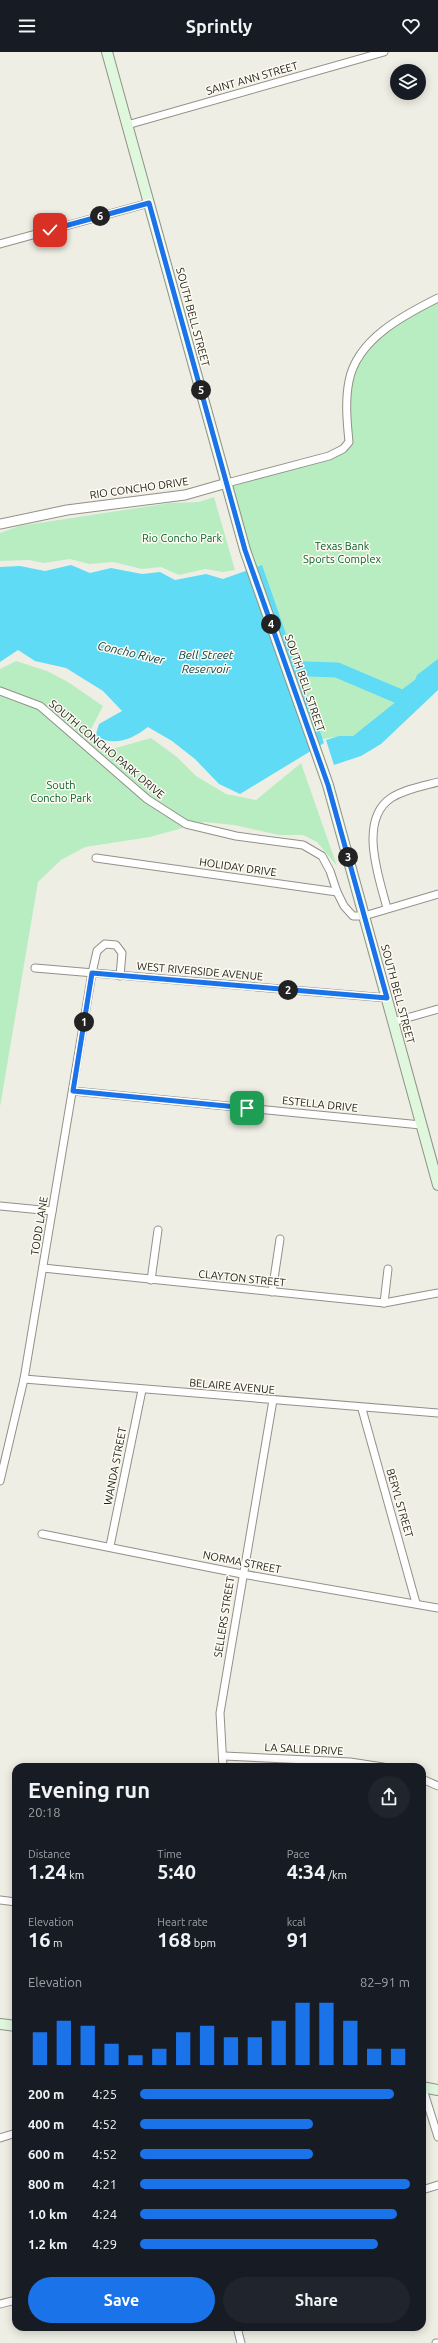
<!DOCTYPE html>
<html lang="en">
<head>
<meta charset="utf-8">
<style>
	:root { --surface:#171b24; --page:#20242c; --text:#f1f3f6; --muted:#9ea1a6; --accent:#1a73e8 }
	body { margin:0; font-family:Ubuntu,sans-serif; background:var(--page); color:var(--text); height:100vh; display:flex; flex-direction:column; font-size:15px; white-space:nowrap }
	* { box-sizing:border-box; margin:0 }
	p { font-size:13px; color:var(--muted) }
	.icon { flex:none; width:22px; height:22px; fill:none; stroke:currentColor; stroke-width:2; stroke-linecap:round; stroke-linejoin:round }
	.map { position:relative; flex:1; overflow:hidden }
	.drawer { position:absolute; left:12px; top:1711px; width:414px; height:568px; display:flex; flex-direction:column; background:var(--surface); border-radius:12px; box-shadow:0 2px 10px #0003 }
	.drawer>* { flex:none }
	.buttons { position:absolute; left:390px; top:12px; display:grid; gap:8px }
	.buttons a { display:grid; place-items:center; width:36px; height:36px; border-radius:50%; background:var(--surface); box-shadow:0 2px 10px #0003; font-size:20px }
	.pin { position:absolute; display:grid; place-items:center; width:34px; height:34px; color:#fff; margin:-17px; border-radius:8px; box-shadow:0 2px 6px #0006 }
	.km { position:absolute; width:20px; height:20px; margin:-10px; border-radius:50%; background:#222; color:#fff; font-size:11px; line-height:20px; text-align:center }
	.round { display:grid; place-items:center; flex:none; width:42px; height:42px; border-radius:21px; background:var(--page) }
	.headline { display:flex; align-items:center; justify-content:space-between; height:68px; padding:0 16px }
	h1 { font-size:22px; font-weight:700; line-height:30px }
	.figures { display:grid; grid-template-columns:repeat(3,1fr); gap:6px; height:68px; padding:4px 16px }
	.figures div { display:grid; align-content:center }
	.figures b { font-size:20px; font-weight:700 }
	.figures small { font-size:11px; font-weight:400 }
	.figures p { font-size:11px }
	.chart { height:112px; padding:8px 16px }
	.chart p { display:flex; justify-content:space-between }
	.chart svg { width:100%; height:72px; margin-top:4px; stroke:var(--accent); stroke-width:6 }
	.button { display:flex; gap:8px; margin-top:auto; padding:8px 16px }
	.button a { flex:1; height:46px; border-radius:24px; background:var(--accent); color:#fff; font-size:16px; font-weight:700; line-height:46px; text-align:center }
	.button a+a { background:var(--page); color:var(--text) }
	ul { padding:0 16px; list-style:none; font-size:13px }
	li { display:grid; grid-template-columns:64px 48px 1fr; align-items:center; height:30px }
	li i { height:10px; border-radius:5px; background:var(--accent) }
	header { display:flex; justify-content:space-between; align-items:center; height:52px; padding:0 16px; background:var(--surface); font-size:18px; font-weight:700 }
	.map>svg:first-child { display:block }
	.green { fill:#b8edc2 }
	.water { fill:#60dbf6 }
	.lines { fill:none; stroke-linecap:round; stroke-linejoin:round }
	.river { stroke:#60dbf6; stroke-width:15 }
	.minor-casing { stroke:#929188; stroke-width:9 }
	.tertiary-casing { stroke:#929188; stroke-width:11 }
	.secondary-casing { stroke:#929188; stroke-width:12 }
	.minor { stroke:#fff; stroke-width:7 }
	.tertiary { stroke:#fff; stroke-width:9 }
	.secondary { stroke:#dff7dd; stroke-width:10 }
	.route-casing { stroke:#fff; stroke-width:8 }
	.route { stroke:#1a73e8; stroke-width:5 }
	.labels { text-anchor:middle; stroke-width:3; stroke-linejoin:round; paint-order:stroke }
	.street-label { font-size:11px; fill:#1d1c19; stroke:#fdfbf1 }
	.park-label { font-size:11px; fill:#06612b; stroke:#fdfbf1 }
	.water-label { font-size:12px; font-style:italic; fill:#003c47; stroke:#fdfbf1 }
</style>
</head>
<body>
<header><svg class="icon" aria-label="menu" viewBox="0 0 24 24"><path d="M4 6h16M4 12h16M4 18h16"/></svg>Sprintly<svg class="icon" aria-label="heart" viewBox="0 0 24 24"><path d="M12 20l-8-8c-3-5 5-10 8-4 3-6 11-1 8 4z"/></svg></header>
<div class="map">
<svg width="438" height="2291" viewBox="0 0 438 2291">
	<rect width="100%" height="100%" fill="#efeee4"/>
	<!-- green -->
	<g class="green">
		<path d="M438 246V620L353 684C336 684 319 688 301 690L247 531 245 498 227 431 329 404 349 390V328L361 301 380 280Z"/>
		<path d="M214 445 235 518 223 520 205 517 179 523 161 515 142 517 113 510 89 512 70 507 44 511 29 508 0 509V481L19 474 170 451 199 450Z"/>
		<path d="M16 609 47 619 68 630 103 654 88 683 109 698 151 686 177 705 196 724 226 742 256 748 301 711 337 814 317 790 303 783H279L234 773 204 770 150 785 85 795 61 808 38 830 0 1055V617Z"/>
	</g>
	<!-- water -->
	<g class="water">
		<path d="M71 513 90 521 111 516 142 522 160 520 175 528 206 522 223 527 262 513 324 691 240 742 219 732 195 707 172 689 148 675C131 688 116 694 95 685L99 672 122 659 103 639 66 616 35 609 18 598 0 610V515L20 514 45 519Z"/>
		<path d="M438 607V638L381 692 361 704 334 713 326 688 339 684H353L412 637 417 623Z"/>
	</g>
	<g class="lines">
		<!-- river -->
		<path class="river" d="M278 616 337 618 403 646 438 620"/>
		<defs>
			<g id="minor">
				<path d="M127 73 384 0"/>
				<path d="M0 192 149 151"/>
				<path d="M227 431 329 404 343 397 349 390C347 370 345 349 349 329 357 287 404 263 438 246"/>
				<path d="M0 639 40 654 147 747 186 772 236 784 303 793 322 804 330 819 337 840"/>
				<path d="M96 806 337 840 344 854 353 864H364L438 842"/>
				<path d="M387 856C379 826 358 768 391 746 405 737 423 734 438 730"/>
				<path d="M35 916 387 946"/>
				<path d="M393 970 438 957"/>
				<path d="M73 1039 421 1073"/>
				<path d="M0 1154 52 1159"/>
				<path d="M43 1216 384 1251 438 1241"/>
				<path d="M151 1228 158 1178"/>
				<path d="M272 1240 280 1187"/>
				<path d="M384 1251 388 1217"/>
				<path d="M24 1327 438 1361"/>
				<path d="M362 1357 416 1551"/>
				<path d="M0 1429 24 1327 92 921 97 899 105 892 116 893 122 901 120 924"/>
				<path d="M42 1482 242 1522 438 1556"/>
				<path d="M110 1494 142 1338"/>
				<path d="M224 1704 350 1710 383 1715"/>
				<path d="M223 1715 220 1661 273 1348"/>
				<path d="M422 1727 438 1734"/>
				<path d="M0 1848 16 1850"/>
				<path d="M422 2034 438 2085"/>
				<path d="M0 2086 16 2081"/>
				<path d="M422 2138 438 2133"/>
				<path d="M0 2252 16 2248"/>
				<path d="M237 2275 241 2291"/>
				<path d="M436 2291H438"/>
			</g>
			<path id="tertiary" d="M0 472 67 458 185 443 227 431"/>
			<g id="secondary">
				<path d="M107 0 245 498 328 733 438 1133"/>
				<path d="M0 1972 16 1974"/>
				<path d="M422 2035 438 2038"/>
			</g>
		</defs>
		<!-- minor casing -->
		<use href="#minor" class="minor-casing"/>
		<!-- tertiary casing -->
		<use href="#tertiary" class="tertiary-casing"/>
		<!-- secondary casing -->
		<use href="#secondary" class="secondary-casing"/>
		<!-- minor -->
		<use href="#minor" class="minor"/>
		<!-- tertiary -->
		<use href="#tertiary" class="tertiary"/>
		<!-- secondary -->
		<use href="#secondary" class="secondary"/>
	</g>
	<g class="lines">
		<defs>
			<path id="route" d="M50 178 149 151 245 498 328 733 387 946 92 921 73 1039 247 1056"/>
		</defs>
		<!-- route casing -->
		<use href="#route" class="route-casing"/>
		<!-- route -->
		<use href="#route" class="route"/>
	</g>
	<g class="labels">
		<!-- street labels -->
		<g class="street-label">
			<text transform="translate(252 26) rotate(-16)" y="4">SAINT ANN STREET</text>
			<text transform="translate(193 265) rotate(75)" y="4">SOUTH BELL STREET</text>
			<text transform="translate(139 436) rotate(-8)" y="4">RIO CONCHO DRIVE</text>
			<text transform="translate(305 631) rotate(71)" y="4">SOUTH BELL STREET</text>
			<text transform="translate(107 697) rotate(40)" y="4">SOUTH CONCHO PARK DRIVE</text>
			<text transform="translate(238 815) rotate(8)" y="4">HOLIDAY DRIVE</text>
			<text transform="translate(200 919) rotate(5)" y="4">WEST RIVERSIDE AVENUE</text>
			<text transform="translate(398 942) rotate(75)" y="4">SOUTH BELL STREET</text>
			<text transform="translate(320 1052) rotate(6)" y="4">ESTELLA DRIVE</text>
			<text transform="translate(39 1174) rotate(-81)" y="4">TODD LANE</text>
			<text transform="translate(242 1226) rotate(6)" y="4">CLAYTON STREET</text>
			<text transform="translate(232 1334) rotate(5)" y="4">BELAIRE AVENUE</text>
			<text transform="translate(115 1414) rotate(-79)" y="4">WANDA STREET</text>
			<text transform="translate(400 1451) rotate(74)" y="4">BERYL STREET</text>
			<text transform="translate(242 1510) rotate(11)" y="4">NORMA STREET</text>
			<text transform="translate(224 1565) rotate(-81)" y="4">SELLERS STREET</text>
			<text transform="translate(304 1697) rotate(3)" y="4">LA SALLE DRIVE</text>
		</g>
		<!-- park labels -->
		<g class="park-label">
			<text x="182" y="490">Rio Concho Park</text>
			<text x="342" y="498">Texas Bank<tspan x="342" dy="13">Sports Complex</tspan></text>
			<text x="61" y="737">South<tspan x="61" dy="13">Concho Park</tspan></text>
		</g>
		<!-- water labels -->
		<g class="water-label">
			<text transform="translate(131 601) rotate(13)" y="4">Concho River</text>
			<text x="206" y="607">Bell Street<tspan x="206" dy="14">Reservoir</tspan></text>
		</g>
	</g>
</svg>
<div class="buttons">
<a><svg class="icon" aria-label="layers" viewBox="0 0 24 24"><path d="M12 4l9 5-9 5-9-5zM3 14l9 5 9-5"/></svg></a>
</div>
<div class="pin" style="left:247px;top:1056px;background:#1e9e55"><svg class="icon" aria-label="arrive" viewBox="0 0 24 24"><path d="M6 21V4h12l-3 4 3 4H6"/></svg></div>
<div class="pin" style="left:50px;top:178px;background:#d93025"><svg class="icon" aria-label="check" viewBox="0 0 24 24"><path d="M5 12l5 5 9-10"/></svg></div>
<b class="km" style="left:84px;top:970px">1</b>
<b class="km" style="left:288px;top:938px">2</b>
<b class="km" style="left:348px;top:805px">3</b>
<b class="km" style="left:271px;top:572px">4</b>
<b class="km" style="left:201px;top:338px">5</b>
<b class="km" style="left:100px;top:164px">6</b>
<section class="drawer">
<div class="headline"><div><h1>Evening run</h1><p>20:18</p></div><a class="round"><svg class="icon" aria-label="share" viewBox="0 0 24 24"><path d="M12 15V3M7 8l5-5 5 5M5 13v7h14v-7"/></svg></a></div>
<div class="figures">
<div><p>Distance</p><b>1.24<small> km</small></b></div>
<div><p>Time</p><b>5:40</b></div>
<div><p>Pace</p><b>4:34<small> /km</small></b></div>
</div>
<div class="figures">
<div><p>Elevation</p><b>16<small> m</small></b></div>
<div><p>Heart rate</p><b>168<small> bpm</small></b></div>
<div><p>kcal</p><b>91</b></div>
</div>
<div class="chart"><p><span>Elevation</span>82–91 m</p>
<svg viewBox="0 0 160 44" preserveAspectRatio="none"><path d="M5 44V24M15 44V17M25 44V20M35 44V31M45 44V38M55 44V34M65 44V24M75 44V20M85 44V27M95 44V27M105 44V17M115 44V6M125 44V6M135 44V17M145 44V34M155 44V34"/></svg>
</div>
<ul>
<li><b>200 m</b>4:25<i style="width:94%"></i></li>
<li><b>400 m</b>4:52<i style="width:64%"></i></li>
<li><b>600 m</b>4:52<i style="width:64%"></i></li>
<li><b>800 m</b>4:21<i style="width:100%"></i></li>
<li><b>1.0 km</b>4:24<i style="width:95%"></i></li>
<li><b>1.2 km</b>4:29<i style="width:88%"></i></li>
</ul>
<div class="button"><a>Save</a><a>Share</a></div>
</section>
</div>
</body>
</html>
